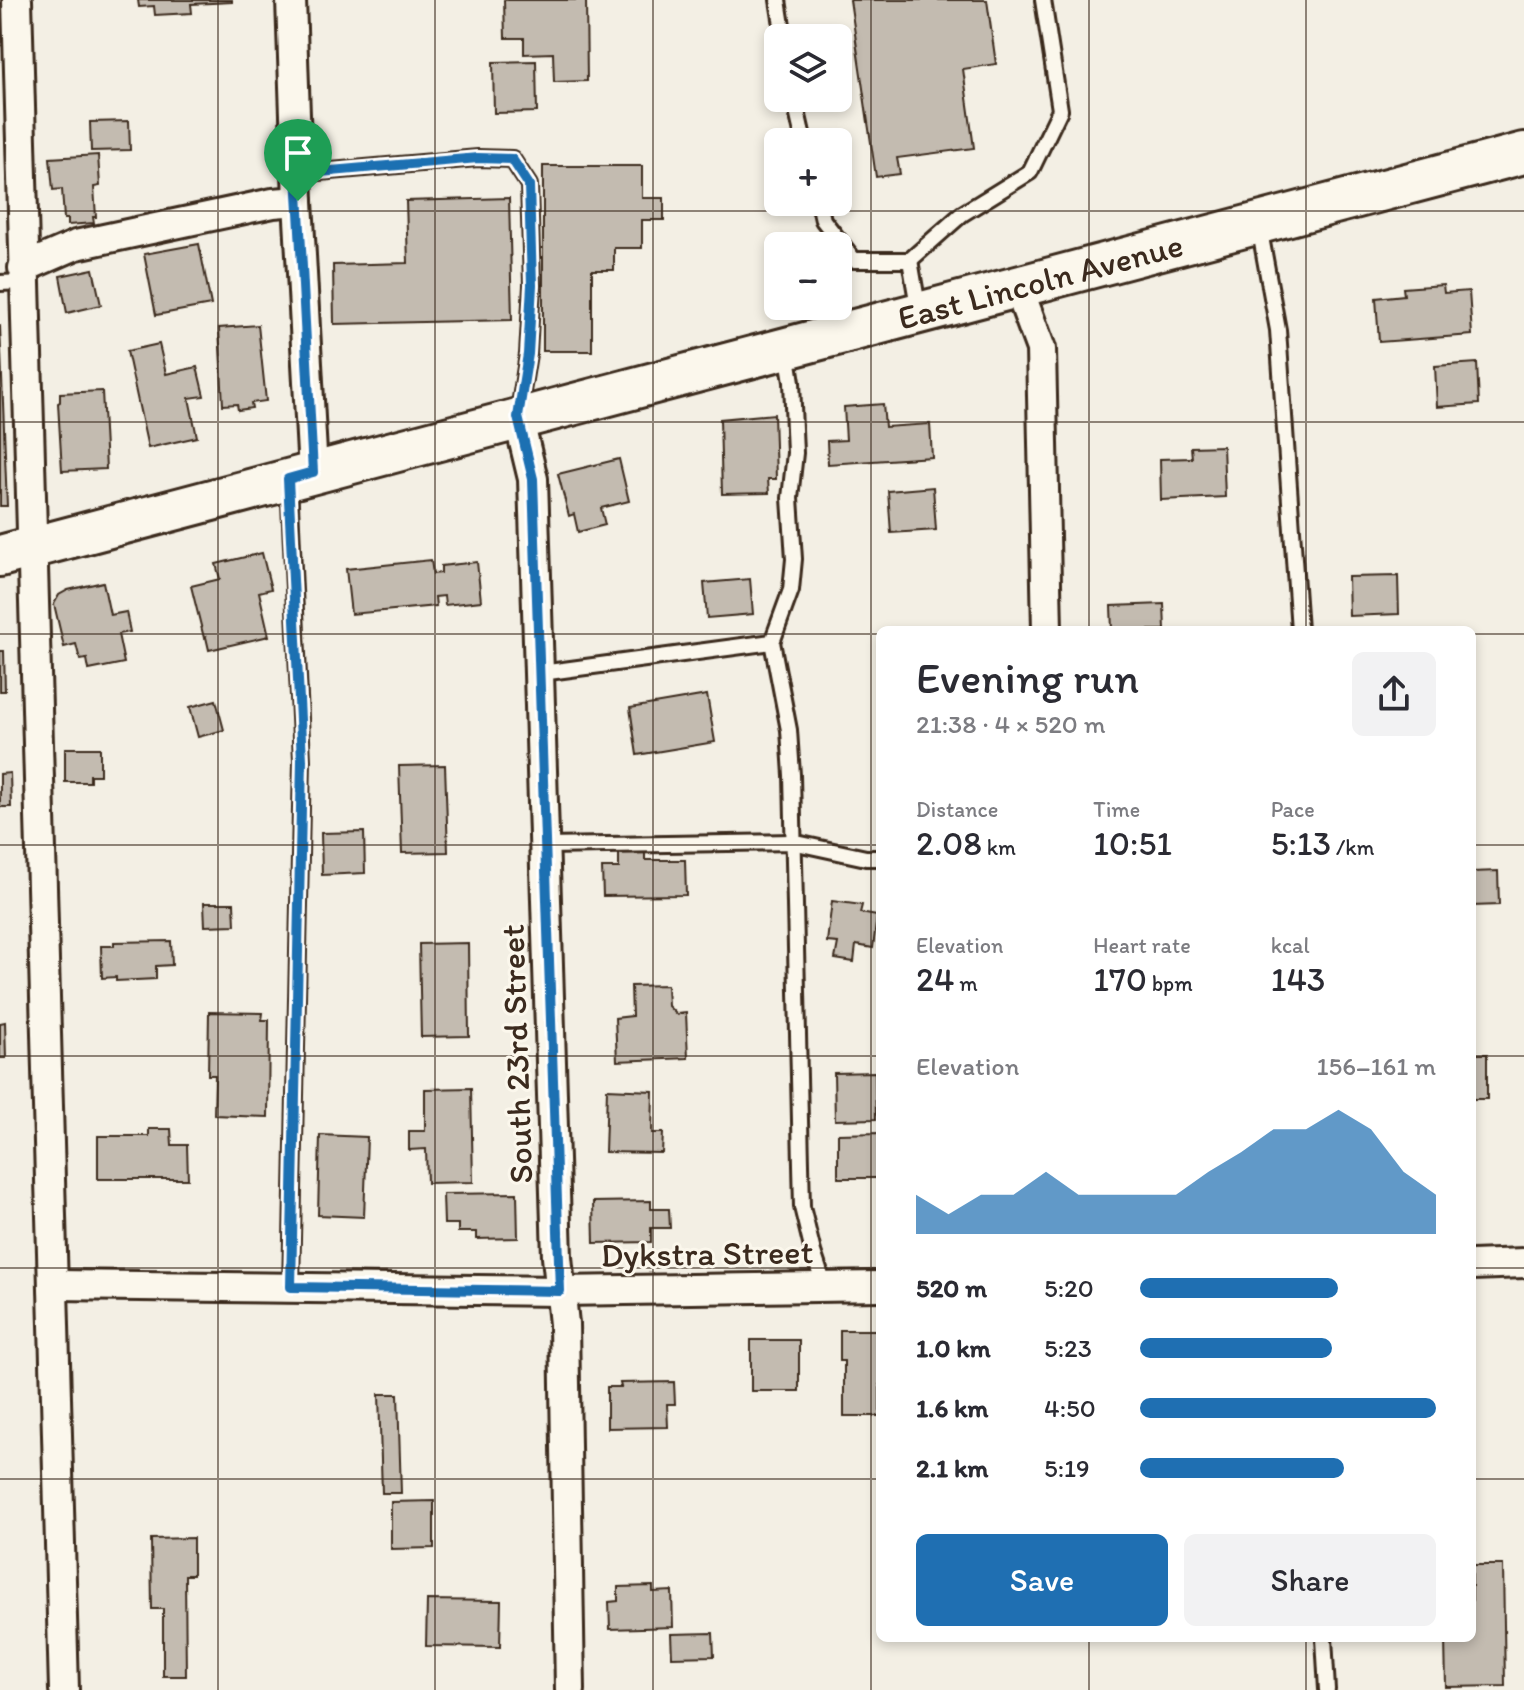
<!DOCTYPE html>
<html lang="en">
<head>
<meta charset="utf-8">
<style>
	:root { --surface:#fff; --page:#f2f2f3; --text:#2b2b33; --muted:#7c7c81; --accent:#1f6fb2 }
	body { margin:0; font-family:Itim,sans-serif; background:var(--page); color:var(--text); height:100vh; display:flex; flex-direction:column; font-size:30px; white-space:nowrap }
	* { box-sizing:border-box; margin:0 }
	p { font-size:26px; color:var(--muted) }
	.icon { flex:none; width:44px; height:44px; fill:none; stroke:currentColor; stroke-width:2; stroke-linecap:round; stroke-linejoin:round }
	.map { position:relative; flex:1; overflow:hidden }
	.details { position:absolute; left:876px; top:626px; width:600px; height:1016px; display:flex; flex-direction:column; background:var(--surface); border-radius:12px; box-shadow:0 4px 12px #0003 }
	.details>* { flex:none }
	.tools { position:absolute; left:764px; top:24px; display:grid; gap:16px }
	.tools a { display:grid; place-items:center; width:88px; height:88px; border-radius:12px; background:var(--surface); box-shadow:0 4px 12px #0003; font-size:40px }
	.pin { position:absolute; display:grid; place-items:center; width:68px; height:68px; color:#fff; margin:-82px -34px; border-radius:50% 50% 50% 0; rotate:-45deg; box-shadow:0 0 8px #0007 }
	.pin .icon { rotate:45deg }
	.round { display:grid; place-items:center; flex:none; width:84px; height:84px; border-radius:12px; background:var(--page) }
	.overview { display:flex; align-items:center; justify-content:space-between; height:136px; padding:0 40px }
	h1 { font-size:44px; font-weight:600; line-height:60px }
	.figures { display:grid; grid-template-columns:repeat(3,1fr); gap:12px; height:136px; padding:8px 40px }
	.figures div { display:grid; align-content:center }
	.figures b { font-size:34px; font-weight:600 }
	.figures small { font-size:22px; font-weight:400 }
	.figures p { font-size:22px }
	.chart { height:224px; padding:16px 40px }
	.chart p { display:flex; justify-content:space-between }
	.chart svg { width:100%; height:144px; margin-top:8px; fill:var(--accent); opacity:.7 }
	.button { display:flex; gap:16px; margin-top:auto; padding:16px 40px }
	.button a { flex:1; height:92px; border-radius:12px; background:var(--accent); color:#fff; font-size:32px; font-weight:600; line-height:92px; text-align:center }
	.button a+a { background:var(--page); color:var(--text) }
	ul { padding:0 40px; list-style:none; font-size:26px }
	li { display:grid; grid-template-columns:128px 96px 1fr; align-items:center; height:60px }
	li i { height:20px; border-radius:10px; background:var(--accent) }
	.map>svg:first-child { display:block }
	.building { fill:#c3bbb0; stroke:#3b2a1e; stroke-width:2 }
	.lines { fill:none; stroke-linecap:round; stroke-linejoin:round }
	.service-casing { stroke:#3b2a1e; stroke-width:20 }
	.minor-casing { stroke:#3b2a1e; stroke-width:34 }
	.secondary-casing { stroke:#3b2a1e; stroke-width:46 }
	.service { stroke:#fbf7ec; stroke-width:14 }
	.minor { stroke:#fbf7ec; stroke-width:28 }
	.secondary { stroke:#fbf7ec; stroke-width:40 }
	.route-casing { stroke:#fff; stroke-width:16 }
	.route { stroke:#1f6fb2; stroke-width:10 }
	.grid { fill:none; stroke:#3b2a1e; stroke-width:2; stroke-opacity:0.55 }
	.labels { text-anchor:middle; stroke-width:6; stroke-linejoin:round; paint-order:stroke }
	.street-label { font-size:34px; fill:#3b2a1e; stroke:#fbf7ec }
</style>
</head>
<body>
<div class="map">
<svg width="1524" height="1690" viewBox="0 0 1524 1690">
	<rect width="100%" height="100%" fill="#f3efe4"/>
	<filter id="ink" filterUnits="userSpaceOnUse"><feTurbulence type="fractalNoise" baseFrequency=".0125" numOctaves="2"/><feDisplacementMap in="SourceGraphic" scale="16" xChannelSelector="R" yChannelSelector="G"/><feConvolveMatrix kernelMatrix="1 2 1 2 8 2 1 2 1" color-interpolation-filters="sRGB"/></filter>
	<g filter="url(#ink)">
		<!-- building -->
		<g class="building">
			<path d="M138 0H232V2L191 4 192 13 155 15 154 6 139 7Z"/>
			<path d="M504 0H586L587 81 554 82 553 53 524 54V38H505Z"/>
			<path d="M850 0H987L996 64 963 69 974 148 897 158 900 174 876 177Z"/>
			<path d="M536 61 537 112 494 113 493 62Z"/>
			<path d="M129 121 130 150 91 151 90 122Z"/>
			<path d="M98 155 100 186 94 187 96 217H93L94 223 68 225V219H64L62 189 53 190 50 158Z"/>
			<path d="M543 166H642V198H664V220H642V248H614V270H592V351H543Z"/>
			<path d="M509 198 512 320 334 324 333 265 408 263 406 201Z"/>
			<path d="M199 244 211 305 156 315 144 254Z"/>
			<path d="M93 269 101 305 67 313 60 276Z"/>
			<path d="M1443 285 1444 293 1469 291 1472 335 1379 342 1376 298 1404 295 1403 288Z"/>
			<path d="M0 325 7 506H0Z"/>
			<path d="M258 325 266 401 251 403 252 408 238 410 237 404 223 405 219 328Z"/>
			<path d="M159 344 166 374 197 367 204 396 189 398 197 437 148 448 127 351Z"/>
			<path d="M1477 363 1479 404 1437 407 1435 366Z"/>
			<path d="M102 391 106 469 62 471 58 403 60 402V393Z"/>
			<path d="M883 404 885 427 930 424 932 457 828 464 827 441 846 440 844 407Z"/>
			<path d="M774 414 776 479H768L769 493 722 494 720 419Z"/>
			<path d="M1223 446 1225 497 1161 500 1160 459 1192 458 1191 447Z"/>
			<path d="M619 459 629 501 601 508 605 525 578 532 574 514 569 516 558 474Z"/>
			<path d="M933 487 936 530 891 533 888 491Z"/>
			<path d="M262 553 271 589 259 592 269 636 209 650 206 637 204 638 191 586 220 579 216 564Z"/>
			<path d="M431 560 433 574 441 573V566L477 562 481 601 445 605 444 596 435 597 436 606 351 614 346 569Z"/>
			<path d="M1398 576 1399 614 1349 616 1348 577Z"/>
			<path d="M750 579 753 614 707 618 704 583Z"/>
			<path d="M103 582 110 615 126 612 130 632 118 634 124 663 89 670 87 659 80 660 76 644 64 647 54 604 59 595 68 590Z"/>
			<path d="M1164 604 1165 630H1112L1111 606Z"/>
			<path d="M0 651H4L5 691H0Z"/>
			<path d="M707 695 715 742 637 755 630 708Z"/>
			<path d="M216 700 224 730 198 737 190 707Z"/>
			<path d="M65 748H100V775H90V782H65Z"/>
			<path d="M445 765 448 852 402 853 399 766Z"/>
			<path d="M10 773 11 807H0V774Z"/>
			<path d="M364 832 365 873 322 875 321 833Z"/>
			<path d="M619 852H645V860H685L686 895 603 896 602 868H619Z"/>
			<path d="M1498 871 1499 905 1472 906V872Z"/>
			<path d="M832 901 862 905 860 913 877 916 873 948 856 945 854 962 835 959 838 943 827 942Z"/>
			<path d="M204 903H234L235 925 205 926Z"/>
			<path d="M171 941 172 965 156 966V979L116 981V977L102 978 101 946H114V942Z"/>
			<path d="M468 943 469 1036 421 1037 419 944Z"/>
			<path d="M667 985 668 1006 676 1014 686 1013 688 1058 617 1061 615 1018 632 1016 631 986Z"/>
			<path d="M209 1012 263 1013 262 1020H269L268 1117 214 1115 215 1075H208Z"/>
			<path d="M5 1022 6 1058H0V1023Z"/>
			<rect x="1472" y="1054" width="15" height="45"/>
			<path d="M875 1072 876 1119 835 1120 834 1073Z"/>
			<path d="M471 1088 473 1182 427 1183 426 1149 409 1150V1131H425V1089Z"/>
			<path d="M607 1089 653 1091 652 1133H663L662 1153 605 1152Z"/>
			<path d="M149 1129H171L172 1145H187L188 1179H98V1136H149Z"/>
			<path d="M880 1133V1178H838V1134Z"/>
			<path d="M320 1135 367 1137 364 1217 318 1215Z"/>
			<path d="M517 1193 518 1238 477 1239V1232H458V1224H444L443 1194Z"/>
			<path d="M651 1201V1209H669L670 1228H651V1242L594 1243 593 1202Z"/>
			<path d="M840 1330H880V1416H844V1361H840Z"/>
			<rect x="751" y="1340" width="48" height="51"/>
			<path d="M674 1382 675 1404H667L668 1427 607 1428V1387H621L620 1383Z"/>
			<path d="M379 1394H398L401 1493H382Z"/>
			<path d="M434 1501V1548L391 1549V1502Z"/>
			<path d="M193 1538V1575H185L186 1676H163V1609H152L151 1539Z"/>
			<path d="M1472 1565H1503L1505 1686 1446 1687 1445 1638H1472Z"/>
			<path d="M653 1586V1592L672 1591 673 1627 610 1629 609 1602 618 1601V1587Z"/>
			<path d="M427 1600 501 1601 500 1647 426 1646Z"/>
			<path d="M713 1633 714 1656 672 1657 671 1634Z"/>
		</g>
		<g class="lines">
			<defs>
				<g id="service">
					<path d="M778 0 784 38"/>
					<path d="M794 98 804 142"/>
					<path d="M297 174 478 158 512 159 529 185 532 285 528 354 518 417"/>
					<path d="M819 202 823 220 854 260H910L962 214 1030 172 1060 110 1043 0"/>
					<path d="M1259 226 1278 330 1299 630"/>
					<path d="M910 260 919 312"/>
					<path d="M0 283 23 282"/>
					<path d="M787 350 792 382 795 453 790 498 794 559 791 590 772 642 789 730 792 775 802 1207 813 1252 825 1288"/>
					<path d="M289 483 302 760 291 1287"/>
					<path d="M541 673 772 642"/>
					<path d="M546 846 792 842 866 858H880"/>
					<path d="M1324 1638 1327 1690"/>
				</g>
				<g id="minor">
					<path d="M17 0C30 563 52 1127 64 1690"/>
					<path d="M291 0 298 201 313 472"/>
					<path d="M23 268 76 245 273 203 298 201"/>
					<path d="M1018 287 1041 349 1047 630"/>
					<path d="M518 417 533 479 557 1257 564 1324 570 1690"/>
					<path d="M1472 1265 1524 1263"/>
					<path d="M56 1285 560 1291 880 1286"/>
				</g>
				<g id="secondary">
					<path id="s1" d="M0 556 1524 153"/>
				</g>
			</defs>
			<!-- service casing -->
			<use href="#service" class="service-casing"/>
			<!-- minor casing -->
			<use href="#minor" class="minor-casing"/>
			<!-- secondary casing -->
			<use href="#secondary" class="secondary-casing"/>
			<!-- service -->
			<use href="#service" class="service"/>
			<!-- minor -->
			<use href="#minor" class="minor"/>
			<!-- secondary -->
			<use href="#secondary" class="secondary"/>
		</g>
	</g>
	<g class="lines" filter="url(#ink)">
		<defs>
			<path id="route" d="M478 158 512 159 529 185 532 285 528 354 518 417 533 479 560 1291 291 1287 302 760 288 479 313 472 297 174Z"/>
		</defs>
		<!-- route casing -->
		<use href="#route" class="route-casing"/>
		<!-- route -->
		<use href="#route" class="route"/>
	</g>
	<!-- grid -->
	<path class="grid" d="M218 0V1690M435 0V1690M653 0V1690M871 0V1690M1089 0V630M1306 0V630M0 211H1524M0 422H1524M0 634H880M1472 634H1524M0 845H880M1472 845H1524M0 1056H880M1472 1056H1524M0 1268H880M1472 1268H1524M0 1479H880M1472 1479H1524M1089 1638V1690M1306 1638V1690"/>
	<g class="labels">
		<!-- street labels -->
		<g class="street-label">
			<text dy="12" stroke="none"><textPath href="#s1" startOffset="1076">East Lincoln Avenue</textPath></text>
			<text transform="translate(516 1054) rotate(-92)" y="12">South 23rd Street</text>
			<text transform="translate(707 1253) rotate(-1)" y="12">Dykstra Street</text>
		</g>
	</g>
</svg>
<div class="tools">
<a><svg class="icon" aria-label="layers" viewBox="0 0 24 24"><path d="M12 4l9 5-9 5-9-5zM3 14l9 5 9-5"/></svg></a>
<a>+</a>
<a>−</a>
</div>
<div class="pin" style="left:298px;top:201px;background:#1e9e55"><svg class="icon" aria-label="arrive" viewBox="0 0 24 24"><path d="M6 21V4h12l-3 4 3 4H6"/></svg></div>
<section class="details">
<div class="overview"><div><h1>Evening run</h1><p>21:38 · 4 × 520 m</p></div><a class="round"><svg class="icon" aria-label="share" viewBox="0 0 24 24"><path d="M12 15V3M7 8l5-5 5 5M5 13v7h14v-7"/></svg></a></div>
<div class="figures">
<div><p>Distance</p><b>2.08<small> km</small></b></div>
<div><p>Time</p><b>10:51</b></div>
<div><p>Pace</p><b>5:13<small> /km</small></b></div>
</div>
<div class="figures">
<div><p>Elevation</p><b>24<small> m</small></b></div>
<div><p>Heart rate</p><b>170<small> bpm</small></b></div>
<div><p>kcal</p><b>143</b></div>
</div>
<div class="chart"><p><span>Elevation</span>156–161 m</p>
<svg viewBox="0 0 160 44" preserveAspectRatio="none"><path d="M0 44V32L10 38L20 32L30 32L40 25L50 32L60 32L70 32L80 32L90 25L100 19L110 12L120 12L130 6L140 12L150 25L160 32V44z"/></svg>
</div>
<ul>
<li><b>520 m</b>5:20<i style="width:67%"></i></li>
<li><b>1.0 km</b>5:23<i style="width:65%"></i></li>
<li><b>1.6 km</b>4:50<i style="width:100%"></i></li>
<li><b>2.1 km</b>5:19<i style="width:69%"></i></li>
</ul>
<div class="button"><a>Save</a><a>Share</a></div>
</section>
</div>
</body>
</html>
